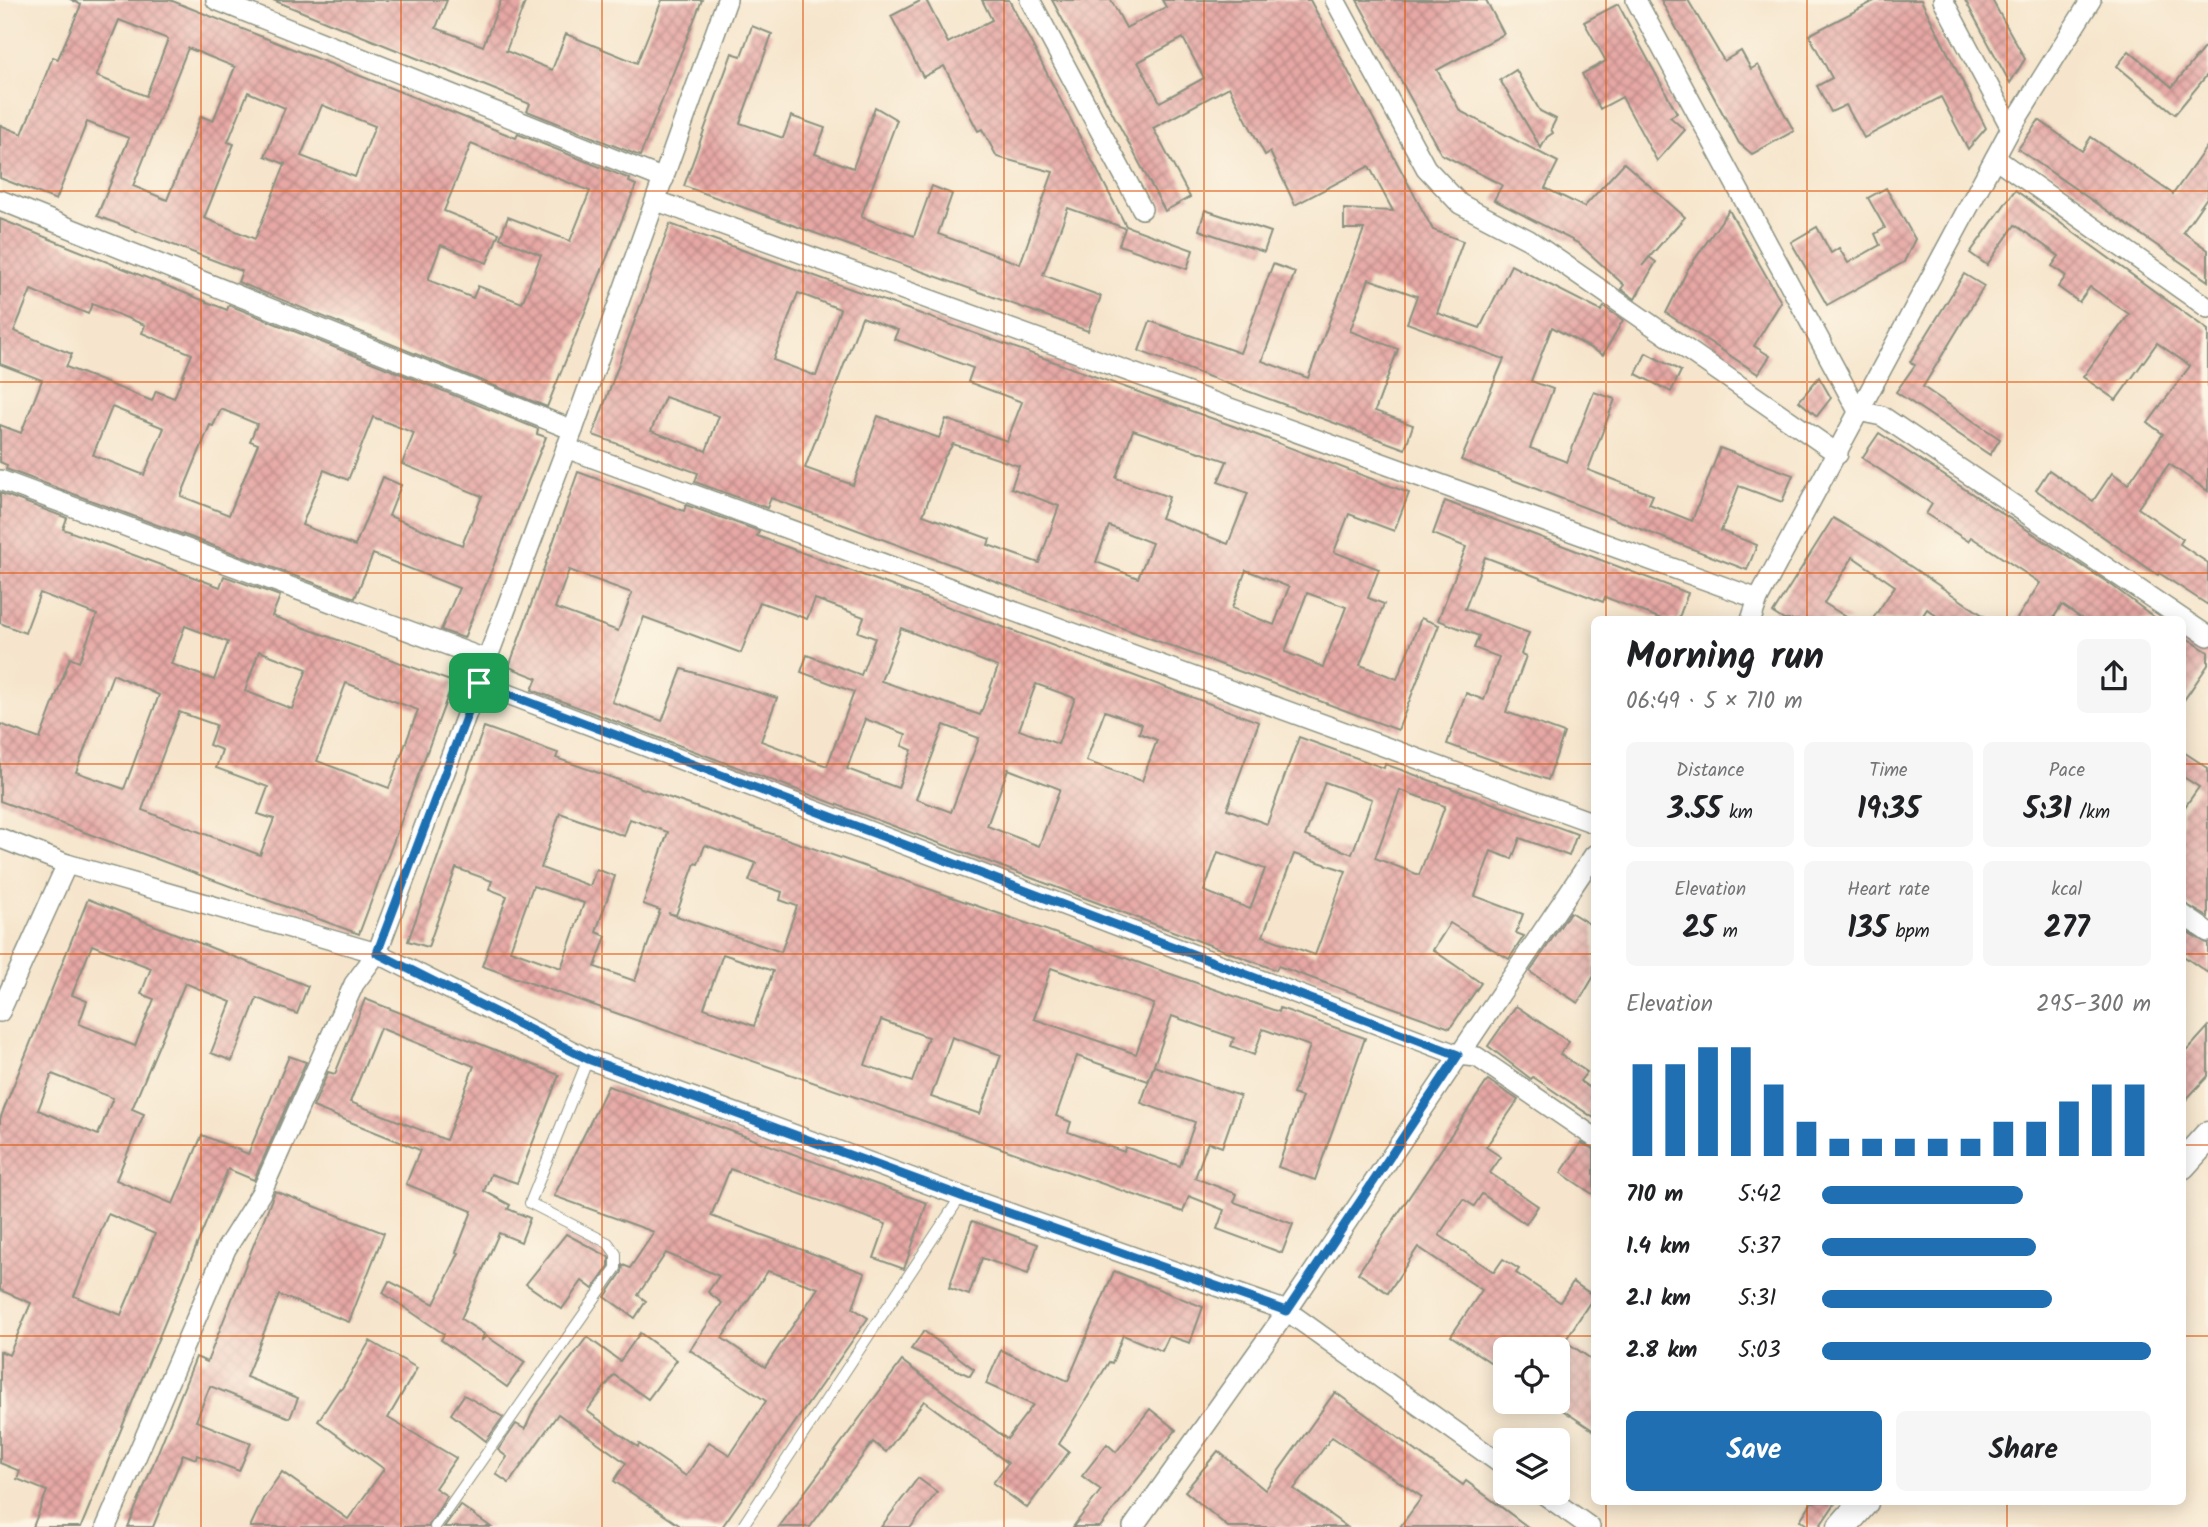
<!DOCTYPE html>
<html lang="en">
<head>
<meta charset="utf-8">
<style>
	:root { --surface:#fff; --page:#f6f6f6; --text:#202124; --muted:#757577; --accent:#1f6fb2 }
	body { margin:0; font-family:Kalam,sans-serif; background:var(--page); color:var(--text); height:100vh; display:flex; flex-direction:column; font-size:26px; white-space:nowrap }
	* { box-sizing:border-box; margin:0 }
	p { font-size:23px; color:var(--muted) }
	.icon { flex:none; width:38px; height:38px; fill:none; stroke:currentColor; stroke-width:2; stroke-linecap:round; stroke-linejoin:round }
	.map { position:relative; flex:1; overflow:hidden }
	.panel { position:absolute; left:1591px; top:616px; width:595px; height:889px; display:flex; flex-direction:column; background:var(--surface); border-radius:10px; box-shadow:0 4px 18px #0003 }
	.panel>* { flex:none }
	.fabs { position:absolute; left:1493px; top:1337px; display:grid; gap:14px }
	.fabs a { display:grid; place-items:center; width:77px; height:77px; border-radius:10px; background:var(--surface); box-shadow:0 4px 18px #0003; font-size:35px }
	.pin { position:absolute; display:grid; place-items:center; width:60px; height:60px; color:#fff; margin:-30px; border-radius:14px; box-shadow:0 4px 10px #0006 }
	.round { display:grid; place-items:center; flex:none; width:74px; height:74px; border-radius:10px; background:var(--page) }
	.head { display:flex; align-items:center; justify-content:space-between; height:119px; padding:0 35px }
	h1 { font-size:38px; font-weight:600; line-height:52px }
	.stats { display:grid; grid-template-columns:repeat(3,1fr); gap:10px; height:119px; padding:7px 35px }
	.stats div { display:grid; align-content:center; border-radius:10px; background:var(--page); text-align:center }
	.stats b { font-size:30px; font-weight:600 }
	.stats small { font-size:19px; font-weight:400 }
	.stats p { font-size:19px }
	.chart { height:196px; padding:14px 35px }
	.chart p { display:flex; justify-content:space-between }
	.chart svg { width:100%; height:126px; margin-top:7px; stroke:var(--accent); stroke-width:6 }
	.cta { display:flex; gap:14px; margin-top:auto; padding:14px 35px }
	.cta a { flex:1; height:80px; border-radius:10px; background:var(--accent); color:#fff; font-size:28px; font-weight:600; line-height:80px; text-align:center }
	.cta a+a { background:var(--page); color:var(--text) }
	ul { padding:0 35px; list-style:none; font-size:23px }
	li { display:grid; grid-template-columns:112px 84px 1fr; align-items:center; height:52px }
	li i { height:18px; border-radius:9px; background:var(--accent) }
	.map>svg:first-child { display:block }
	.building { fill:url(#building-cross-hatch); fill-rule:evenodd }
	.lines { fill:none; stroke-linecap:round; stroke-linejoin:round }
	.lane-casing { stroke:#8a9180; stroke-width:12 }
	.street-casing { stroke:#8a9180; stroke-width:22 }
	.secondary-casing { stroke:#8a9180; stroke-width:31 }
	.lane { stroke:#fff; stroke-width:10 }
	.street { stroke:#fff; stroke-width:19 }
	.secondary { stroke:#fff; stroke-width:28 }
	.route-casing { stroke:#fff; stroke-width:14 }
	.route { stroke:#1f6fb2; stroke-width:9 }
	.grid { fill:none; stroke:#de580e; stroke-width:2; stroke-opacity:0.55 }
</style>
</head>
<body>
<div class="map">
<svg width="2208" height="1527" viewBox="0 0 2208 1527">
	<defs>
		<pattern id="building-cross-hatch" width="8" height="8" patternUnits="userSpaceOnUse" patternTransform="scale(1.75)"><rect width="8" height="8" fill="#e7a8a5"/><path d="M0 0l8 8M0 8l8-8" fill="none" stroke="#bb8a87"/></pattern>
	</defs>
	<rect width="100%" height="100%" fill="#fcf5e5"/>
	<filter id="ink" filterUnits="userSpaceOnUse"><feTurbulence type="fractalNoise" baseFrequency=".0143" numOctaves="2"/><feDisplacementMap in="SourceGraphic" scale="14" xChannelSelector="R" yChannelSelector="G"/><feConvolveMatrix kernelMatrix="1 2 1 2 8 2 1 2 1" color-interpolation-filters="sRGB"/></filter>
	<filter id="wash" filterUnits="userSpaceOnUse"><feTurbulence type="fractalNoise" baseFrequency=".00686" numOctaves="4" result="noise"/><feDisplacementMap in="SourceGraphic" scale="28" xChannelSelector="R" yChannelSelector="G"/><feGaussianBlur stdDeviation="1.57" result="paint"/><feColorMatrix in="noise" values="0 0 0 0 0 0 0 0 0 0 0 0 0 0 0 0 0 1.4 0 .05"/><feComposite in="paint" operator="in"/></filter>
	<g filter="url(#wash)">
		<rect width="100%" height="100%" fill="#f6e5cc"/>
		<g id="blocks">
			<!-- building -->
			<g class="building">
				<path d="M72 0H170L516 138 518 134 630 179 629 182 636 185 547 407 238 282 242 271 97 216 129 138 87 122 56 200 0 178V125L22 134 53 57 58 59 81 5ZM119 20 168 39 146 96 96 76ZM188 48 235 67 213 121 201 116 167 200 133 186ZM248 92 285 108 265 156 285 164 255 239 204 218 234 144 228 142ZM322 105 375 126 355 177 301 156ZM471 144 590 191 570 241 508 217 500 238 541 255 522 303 478 286 473 298 428 280 441 245 487 263 499 233 444 211Z"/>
				<path d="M273 0H447L436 28 483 46 501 0H526L506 51 552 70 566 34 637 63 662 0H702L640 156 527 111 530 104Z"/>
				<path d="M922 0H926L948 43 992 20 982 0H1009L1126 226 1193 250 1187 269 1119 245 1125 228 1068 208 1043 275 1101 296 1088 331 684 186 732 53 741 56 752 26 772 34 740 123 783 138 791 116 825 128 815 154 853 168 875 107 897 120 861 217 914 236 932 186 952 194 938 234 1020 264 1053 172 997 157 982 129 978 131 944 66 923 77 891 16Z"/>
				<path d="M1052 0H1111L1126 28 1166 7 1162 0H1310L1433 230 1463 241 1437 313 1480 328 1511 265 1601 311 1604 307 1623 320 1603 355 1552 327 1531 381 1553 389 1530 448 1567 462 1594 392 1615 399 1588 470 1653 495 1649 504 1692 521 1720 448 1793 475 1782 502 1739 486 1721 531 1757 545 1747 570 1461 460 1504 359 1407 323 1417 296 1369 279 1350 331 1398 349 1375 411 1413 425 1405 449 1139 351 1150 321 1240 353 1273 264 1295 272 1262 361 1308 378 1364 229H1344V209L1393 211 1369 166 1295 205 1270 152 1265 155 1229 87 1153 128 1190 197 1165 211ZM1183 38 1204 78 1160 102 1138 62Z"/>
				<path d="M1357 0H1486L1504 34 1437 70 1460 111 1558 162 1545 188 1584 207 1624 163 1685 217 1659 246 1642 266 1649 257 1656 262 1635 299 1621 289 1624 285 1578 243 1494 200 1502 185 1441 154Z"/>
				<path d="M1661 0H1688L1724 61 1741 51 1751 69 1758 65 1794 131 1752 154 1739 143Z"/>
				<path d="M1876 0H1921L1986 128 1968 149 1941 97 1864 138 1846 105 1831 112 1817 86 1832 78 1809 35Z"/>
				<path d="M1965 0H1992L2025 59 2010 83Z"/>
				<path d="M1618 4 1677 113 1670 117 1685 130 1657 161 1622 97 1600 109 1582 74 1606 61 1584 22Z"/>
				<path d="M2208 43V74L2175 114 2117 66 2129 51 2172 87Z"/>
				<path d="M1516 70 1540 111 1556 119 1551 129 1553 133 1547 137 1541 148 1500 80Z"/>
				<path d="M2039 120 2082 151 2091 137 2173 194 2208 145V196L2183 232 2208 250V281L2018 149Z"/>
				<path d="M1886 188 1915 239 1904 262 1827 305 1791 242 1817 227 1831 253 1839 248 1848 263 1880 245 1875 234 1885 228 1868 198Z"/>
				<path d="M2015 190 2208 330V491L2169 464 2138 508 2183 539 2180 544 2208 563V605L2159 573 2158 575 2036 490 2049 470 2093 501 2112 473 2128 484 2163 434 2148 423 2190 366 2157 343 2116 400 2083 377 2129 314 2090 287 2079 302 2058 287 2066 276 2052 266 2059 256 2015 225 1987 265 1970 253Z"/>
				<path d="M1205 210 1271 232 1264 252 1199 230Z"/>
				<path d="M1729 210 1781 302 1754 346 1770 356 1758 374 1666 313 1688 269Z"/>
				<path d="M0 219 227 310 229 305 538 429 537 434 546 437 464 638 441 630 459 588 373 554 355 598 6 469 7 465 0 462V425L21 433 42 380 0 364ZM31 290 88 314 92 304 145 325 142 333 192 354 174 398 156 391 152 401 66 367 72 354 14 331ZM112 407 164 428 144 475 93 455ZM221 409 257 424 250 441 258 444 229 515 181 496 210 425 213 426ZM373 417 414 433 402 464 482 496 462 545 389 516 401 485 383 477 355 546 302 525 324 470 348 480Z"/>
				<path d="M670 224 1233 426 1409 493 1394 531 1349 514 1334 552 1379 569 1368 598 1384 604 1360 665 1397 679 1421 618 1439 625 1398 730 771 498 767 508 695 482 698 473 593 435ZM798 293 840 309 816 376 773 360ZM862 317 898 330 894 339 973 368 968 382 1022 402 1007 441 946 419 939 438 878 416 853 485 805 468ZM665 397 719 416 706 451 651 431ZM1133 430 1227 461 1218 482 1248 493 1228 544 1161 518 1169 497 1116 478ZM953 444 1019 466 1011 488 1059 506 1039 563 988 545 990 539 923 515 944 458ZM1109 526 1152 543 1138 578 1096 562ZM1246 570 1289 587 1274 625 1232 608ZM1307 593 1346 607 1323 667 1285 652Z"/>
				<path d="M1964 274 1984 286 1923 387 2000 439 1990 455 1896 392 1915 365 1910 362Z"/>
				<path d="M1646 353 1681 371 1671 392 1636 374Z"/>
				<path d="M1819 377 1831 398 1817 416 1799 401Z"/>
				<path d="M1879 433 2110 584 2158 620H2084L2062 605 2052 620H2016L2040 583 1971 537 1968 541 1926 514 1932 504 1862 458Z"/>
				<path d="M578 472 684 511 686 505 759 531 757 536 1259 722 1227 809 1267 824 1299 737 1384 768 1385 764 1577 834 1569 856 1520 838 1512 859 1491 851 1475 896 1523 914 1516 933 1524 936 1509 959 1450 923 1433 950 1481 983 1450 1028 1278 966 1276 970 532 690 537 678 509 667ZM569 570 632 593 618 631 555 608ZM815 599 864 617 858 632 875 638 861 675 807 655 801 672 854 692 827 766 761 741 777 698 682 669 662 721 612 702 644 617 741 653 760 602 807 619ZM901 628 998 667 980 715 881 681ZM1036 684 1075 698 1058 744 1019 730ZM1105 711 1142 724 1139 733 1157 740 1142 781 1086 761ZM865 719 906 734 902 746 912 750 898 788 847 769ZM944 725 979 738 951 812 916 799ZM1008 769 1060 789 1039 846 987 826ZM1325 782 1372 799 1352 854 1305 836ZM1400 790 1445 806 1419 875 1375 858ZM1218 852 1265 869 1250 909 1204 891ZM1294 854 1346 871 1315 955 1263 936Z"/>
				<path d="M0 493 67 518 63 529 220 587 224 576 280 596 272 616 453 682 359 934 0 801V724L40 739 70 658 79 662 97 615 40 593 25 633 0 623ZM185 626 228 642 214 680 171 664ZM259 651 307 669 292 709 245 691ZM113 674 159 695 124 789 76 772ZM346 683 418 710 389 788 317 761ZM179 712 216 725 209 745 222 750 216 768 268 787 258 814 274 819 260 855 142 810Z"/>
				<path d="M1445 501 1688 593 1678 620H1664L1605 597 1603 602 1485 557 1465 609 1529 633 1521 654 1526 656 1506 712 1564 733 1548 780 1447 744 1466 693 1484 700 1499 657 1474 648 1479 636 1438 620 1466 547 1433 534Z"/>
				<path d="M1833 518 1876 543 1990 620H1942L1927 609 1920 620H1872L1895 586 1853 557 1824 603 1851 620H1784L1773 613Z"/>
				<path d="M2182 635 2208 652V665L2182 703Z"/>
				<path d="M484 727 558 753 556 758 1279 1012 1280 1008 1365 1038 1315 1180 1278 1167 1302 1097 1293 1094 1310 1046 1263 1029 1254 1055 1231 1046 1234 1038 1172 1016 1148 1081 1077 1056 1056 1116 1071 1122 1068 1132 1124 1152 1125 1147 1180 1166 1195 1122 1141 1103 1154 1066 1240 1096 1222 1147 1208 1142 1195 1178 1237 1194 1234 1202 1293 1224 1282 1253 1217 1229 1224 1210 1189 1196 1183 1212 482 966 507 896 489 889 492 881 456 868 428 947 408 941ZM560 813 624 836 630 819 668 832 643 904 660 910 635 981 595 967 606 936 596 932 615 876 596 869 590 886 541 868ZM705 845 756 863 749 881 782 892 780 900 797 906 781 952 668 913 676 915 695 863 698 864ZM533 886 584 903 561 968 510 950ZM723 954 773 971 754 1026 704 1008ZM1051 968 1154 1004 1136 1054 1034 1019ZM881 1020 928 1037 912 1082 865 1065ZM952 1037 1001 1055 980 1114 931 1097Z"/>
				<path d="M2182 751 2208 768V917L2182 902V811L2199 787 2182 776Z"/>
				<path d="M88 899 308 986 297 1014 257 998 232 1061 211 1053 231 1002 185 983 132 1109 144 1114 116 1180 173 1204 202 1135 248 1154 289 1056 306 1062 254 1180 228 1169 81 1527H33L47 1491 17 1479 20 1471 0 1463V1351L9 1355 31 1303 0 1290V1119ZM92 945 151 968 141 994 154 999 135 1046 79 1024 87 1001 72 995ZM52 1074 113 1098 98 1135 38 1110ZM108 1214 155 1234 121 1315 74 1296Z"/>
				<path d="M1570 912 1594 927V976L1578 1003 1530 972Z"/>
				<path d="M2182 929 2208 944V973L2182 955Z"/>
				<path d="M365 999 559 1075 517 1183 491 1174 484 1191 510 1205 508 1209 530 1218 521 1242 499 1233 461 1319 484 1334 481 1341 486 1336 525 1362 507 1387 441 1340 444 1334 383 1293 389 1281 434 1304 459 1253 456 1252 472 1211 406 1184 420 1150 313 1107 328 1072 335 1074ZM380 1028 474 1066 446 1140 350 1102Z"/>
				<path d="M1516 1006 1569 1042 1560 1054 1587 1072 1580 1081 1594 1091V1118L1533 1077 1531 1079 1488 1046Z"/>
				<path d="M2208 1027V1076L2182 1104V1056Z"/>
				<path d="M1488 1080 1518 1100 1486 1147 1501 1157 1490 1173 1538 1206 1526 1224 1482 1194 1474 1206 1463 1199 1439 1235 1494 1272 1503 1259 1519 1269 1516 1273 1560 1302 1573 1282 1594 1296 1565 1341 1594 1361V1431L1558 1407V1349H1505V1372L1451 1336 1482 1290 1418 1247 1388 1293 1358 1273Z"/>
				<path d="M608 1086 927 1203 904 1269 874 1258 886 1224 730 1169 711 1216 865 1273 853 1308 868 1318 722 1527H682L614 1481 626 1463 558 1414 509 1483 496 1474 507 1457 498 1450 516 1424 525 1429 535 1407 587 1337 620 1361 640 1333 677 1360 648 1399 614 1375 587 1411 638 1447 639 1444 686 1476 709 1442 730 1455 766 1401 690 1350 722 1303 708 1292 719 1276 666 1253 638 1295 646 1301 635 1318 605 1297 622 1272 623 1265 630 1268 654 1232 554 1196ZM768 1271 818 1288 765 1367 722 1338Z"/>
				<path d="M1581 1143 1594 1149V1195L1561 1173Z"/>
				<path d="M275 1191 384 1233 349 1322 279 1295 246 1377 298 1398 290 1418 210 1386 196 1421 251 1443 239 1471 197 1455 196 1459 183 1454 153 1527H128L196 1357 207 1362Z"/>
				<path d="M972 1221 1038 1244 1028 1274 982 1258 969 1295 949 1288Z"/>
				<path d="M566 1234 609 1257V1266L593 1289 582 1281 562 1309 526 1284Z"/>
				<path d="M1114 1271 1203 1307 1190 1343 1169 1336 1162 1351 1123 1335 1112 1363 1109 1362 1059 1444 1069 1452 1027 1508 993 1483 1008 1463 924 1401 886 1452 873 1442 810 1527H779L902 1361 1007 1439 1033 1405 986 1384 1001 1350 1068 1381Z"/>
				<path d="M924 1331 974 1369 970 1376 911 1349Z"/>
				<path d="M370 1341 417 1368 388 1418 456 1458 435 1488 447 1496 428 1527H250L263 1499 282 1472 348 1519 384 1469 318 1421 339 1389 341 1390Z"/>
				<path d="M1335 1392 1463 1485 1466 1481 1528 1527H1400L1422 1497 1332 1437 1294 1489 1347 1527H1228L1185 1491 1218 1451 1265 1490Z"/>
				<path d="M464 1395 503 1417 486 1441 451 1414Z"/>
				<path d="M1150 1409 1176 1430 1100 1527H1073L1101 1490 1082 1476 1107 1444 1116 1452Z"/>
				<path d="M918 1478 937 1492 911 1527H881Z"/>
				<path d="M1812 1502H1836L1819 1527H1810L1800 1520Z"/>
				<path d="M460 1505 491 1527H444Z"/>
			</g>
		</g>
	</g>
	<g filter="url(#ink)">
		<use href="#blocks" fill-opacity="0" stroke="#8a9180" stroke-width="2"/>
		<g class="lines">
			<defs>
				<g id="lane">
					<path d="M435 1527 616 1268V1254L608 1243 530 1203 588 1059"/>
					<path d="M742 1527 961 1196"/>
				</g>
				<g id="street">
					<path d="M216 0 664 179"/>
					<path d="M1030 0 1142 209"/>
					<path d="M1335 0 1426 168 1460 204 1529 240 1838 454"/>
					<path d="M1636 0 1858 411 1882 416 2208 636"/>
					<path d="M1943 0 2011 128"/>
					<path d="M1995 158 2208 308"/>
					<path d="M0 200 573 430"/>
					<path d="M657 201 1758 599"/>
					<path d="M566 448 1594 823"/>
					<path d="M0 480 488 660"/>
					<path d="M1751 620 1758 599 2011 128 2091 0"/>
					<path d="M479 683 1458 1055 1477 1057 1594 1137"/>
					<path d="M0 838 67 864 377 953 588 1059 961 1196 1287 1311 1505 1467"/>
					<path d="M2182 914 2208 932"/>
					<path d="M0 1012 67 864"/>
					<path d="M1542 1493 1590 1527"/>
					<path d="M106 1527 226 1249 261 1193 354 984 377 953 573 430 727 0"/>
					<path d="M1133 1527 1287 1311 1594 855"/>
				</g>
				<g id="secondary">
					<path d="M2182 1165 2208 1136"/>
					<path d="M1842 1527 1864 1502"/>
				</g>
			</defs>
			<!-- lane casing -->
			<use href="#lane" class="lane-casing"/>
			<!-- street casing -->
			<use href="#street" class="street-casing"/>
			<!-- secondary casing -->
			<use href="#secondary" class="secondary-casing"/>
			<!-- lane -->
			<use href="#lane" class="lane"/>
			<!-- street -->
			<use href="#street" class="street"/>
			<!-- secondary -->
			<use href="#secondary" class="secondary"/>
		</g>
	</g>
	<g class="lines" filter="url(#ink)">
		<defs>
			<path id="route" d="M479 683 1458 1055 1287 1311 961 1196 588 1059 377 953Z"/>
		</defs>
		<!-- route casing -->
		<use href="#route" class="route-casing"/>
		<!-- route -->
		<use href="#route" class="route"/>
	</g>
	<!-- grid -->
	<path class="grid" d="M201 0V1527M401 0V1527M602 0V1527M803 0V1527M1004 0V1527M1204 0V1527M1405 0V1527M1606 0V620M1807 0V620M2007 0V620M0 191H2208M0 382H2208M0 573H2208M0 764H1594M2182 764H2208M0 954H1594M2182 954H2208M0 1145H1594M2182 1145H2208M0 1336H1594M2182 1336H2208M1606 1502V1527M1807 1502V1527M2007 1502V1527"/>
</svg>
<div class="fabs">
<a><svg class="icon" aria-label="locate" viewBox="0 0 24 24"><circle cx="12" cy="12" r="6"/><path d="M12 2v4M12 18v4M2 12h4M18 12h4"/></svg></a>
<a><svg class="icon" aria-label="layers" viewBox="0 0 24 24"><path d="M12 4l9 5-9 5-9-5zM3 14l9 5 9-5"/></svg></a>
</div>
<div class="pin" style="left:479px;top:683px;background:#1e9e55"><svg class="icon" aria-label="arrive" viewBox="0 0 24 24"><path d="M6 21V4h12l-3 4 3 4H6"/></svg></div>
<section class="panel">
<div class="head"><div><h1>Morning run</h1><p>06:49 · 5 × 710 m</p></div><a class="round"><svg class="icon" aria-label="share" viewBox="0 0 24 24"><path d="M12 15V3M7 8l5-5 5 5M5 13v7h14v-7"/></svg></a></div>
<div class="stats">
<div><p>Distance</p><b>3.55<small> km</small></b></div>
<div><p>Time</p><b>19:35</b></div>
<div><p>Pace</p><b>5:31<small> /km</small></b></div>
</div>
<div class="stats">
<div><p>Elevation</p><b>25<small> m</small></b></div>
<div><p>Heart rate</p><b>135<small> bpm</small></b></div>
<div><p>kcal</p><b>277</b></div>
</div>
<div class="chart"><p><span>Elevation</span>295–300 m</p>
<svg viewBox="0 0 160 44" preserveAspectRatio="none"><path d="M5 44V12M15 44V12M25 44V6M35 44V6M45 44V19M55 44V32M65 44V38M75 44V38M85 44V38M95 44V38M105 44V38M115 44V32M125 44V32M135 44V25M145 44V19M155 44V19"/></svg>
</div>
<ul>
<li><b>710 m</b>5:42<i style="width:61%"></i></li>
<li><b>1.4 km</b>5:37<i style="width:65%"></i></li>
<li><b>2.1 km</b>5:31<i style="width:70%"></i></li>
<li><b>2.8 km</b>5:03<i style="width:100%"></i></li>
</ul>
<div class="cta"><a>Save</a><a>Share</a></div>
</section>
</div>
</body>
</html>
